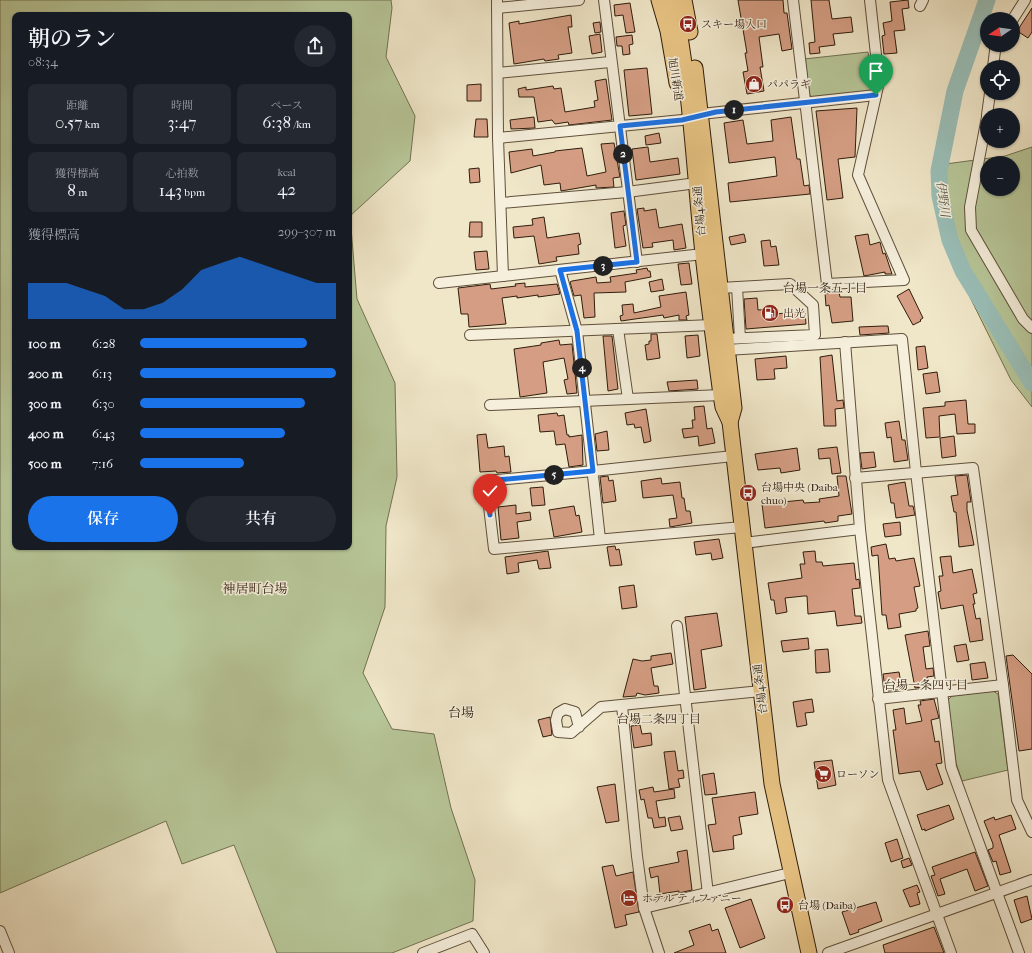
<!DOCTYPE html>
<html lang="ja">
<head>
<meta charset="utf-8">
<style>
	:root { --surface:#171b24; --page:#242831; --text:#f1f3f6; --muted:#9ea1a6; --accent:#1a73e8 }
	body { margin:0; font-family:"IM FELL French Canon","Noto Serif JP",serif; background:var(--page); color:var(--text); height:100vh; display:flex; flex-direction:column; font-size:15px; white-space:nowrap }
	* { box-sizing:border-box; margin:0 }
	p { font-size:13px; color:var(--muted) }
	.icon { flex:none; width:22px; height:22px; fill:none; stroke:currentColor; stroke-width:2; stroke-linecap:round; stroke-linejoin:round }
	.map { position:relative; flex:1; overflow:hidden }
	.drawer { position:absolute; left:12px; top:12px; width:340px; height:538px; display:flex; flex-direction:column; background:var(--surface); border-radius:8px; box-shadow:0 1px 3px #0004 }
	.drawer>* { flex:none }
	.needle { width:26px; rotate:257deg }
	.buttons { position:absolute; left:980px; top:12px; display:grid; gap:8px }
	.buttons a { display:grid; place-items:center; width:40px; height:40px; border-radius:50%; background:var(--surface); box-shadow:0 1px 3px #0004; font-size:20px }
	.pin { position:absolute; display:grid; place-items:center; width:34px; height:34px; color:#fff; margin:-41px -17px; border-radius:50% 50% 50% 0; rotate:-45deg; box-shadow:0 0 4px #0007 }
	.pin .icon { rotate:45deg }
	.km { position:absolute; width:20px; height:20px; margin:-10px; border-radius:50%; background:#222; color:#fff; font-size:11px; line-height:20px; text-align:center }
	.round { display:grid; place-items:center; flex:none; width:42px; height:42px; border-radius:21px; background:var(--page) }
	.head { display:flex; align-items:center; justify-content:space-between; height:68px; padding:0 16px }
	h1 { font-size:22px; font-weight:600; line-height:30px }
	.metrics { display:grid; grid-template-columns:repeat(3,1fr); gap:6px; height:68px; padding:4px 16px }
	.metrics div { display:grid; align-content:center; border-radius:8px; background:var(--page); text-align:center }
	.metrics b { font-size:17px; font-weight:600 }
	.metrics small { font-size:11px; font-weight:400 }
	.metrics p { font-size:11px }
	.chart { height:112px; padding:8px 16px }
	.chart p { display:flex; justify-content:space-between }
	.chart svg { width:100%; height:72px; margin-top:4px; fill:var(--accent); opacity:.7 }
	.action { display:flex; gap:8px; margin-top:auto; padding:8px 16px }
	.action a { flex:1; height:46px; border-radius:24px; background:var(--accent); color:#fff; font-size:16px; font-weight:600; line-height:46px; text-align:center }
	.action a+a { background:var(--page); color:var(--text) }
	ul { padding:0 16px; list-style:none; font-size:13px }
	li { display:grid; grid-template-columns:64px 48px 1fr; align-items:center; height:30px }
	li i { height:10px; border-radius:5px; background:var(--accent) }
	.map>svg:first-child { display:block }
	.green { fill:#b7c698; stroke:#737152; fill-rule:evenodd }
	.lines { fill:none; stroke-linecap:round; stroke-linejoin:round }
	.river { stroke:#9abfb8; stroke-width:17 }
	.building { fill:#d59e84; stroke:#2f1c0c }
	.minor-casing { stroke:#5f4f3b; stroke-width:12 }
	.highway-casing { stroke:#2f1c0c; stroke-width:17 }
	.minor { stroke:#f5efdc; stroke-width:10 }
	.highway { stroke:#e8c484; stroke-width:15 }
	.route-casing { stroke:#fff; stroke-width:8 }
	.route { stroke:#1a73e8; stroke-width:5 }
	.labels { text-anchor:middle; stroke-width:3; stroke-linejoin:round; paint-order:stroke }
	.poi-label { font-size:11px; fill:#2f1c0c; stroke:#f5efdc; text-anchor:start }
	.street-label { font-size:11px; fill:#2f1c0c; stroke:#f5efdc }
	.water-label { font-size:12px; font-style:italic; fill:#545548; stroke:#f5efdc }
	.neighbourhood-label { font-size:12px; fill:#2f1c0c; stroke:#f5efdc }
	.quarter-label { font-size:13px; fill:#2f1c0c; stroke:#f5efdc }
</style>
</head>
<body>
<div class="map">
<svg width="1032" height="953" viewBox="0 0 1032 953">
	<rect width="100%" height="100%" fill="#f0e7c9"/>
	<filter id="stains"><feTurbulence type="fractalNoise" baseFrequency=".005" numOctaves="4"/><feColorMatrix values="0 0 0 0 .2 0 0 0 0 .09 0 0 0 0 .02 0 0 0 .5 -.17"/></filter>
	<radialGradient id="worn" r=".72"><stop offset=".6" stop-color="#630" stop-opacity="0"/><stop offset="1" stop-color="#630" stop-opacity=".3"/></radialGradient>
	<!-- green -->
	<g class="green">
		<path d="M0 0H391L392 8 386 57 415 116 410 161 350 216 357 299 395 383 397 477 386 526 385 607 363 673 392 729 434 734 451 808 475 880 473 921 392 953H277L234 845 182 864 166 821 0 893ZM15 15H349V547H15Z"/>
		<path d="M868 52 872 80 871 91 812 97 808 93 804 59Z"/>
		<path d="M1032 147V407L1011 380 951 259 935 192 938 165 1005 156ZM987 163H1013V189H987Z"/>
		<path d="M993 691 998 694 1008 770 962 781 956 763 948 700 952 696Z"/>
	</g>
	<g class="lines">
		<!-- river -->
		<path class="river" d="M987 0 955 91 939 171 940 196 950 240 963 271 1032 383"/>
	</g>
	<!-- building -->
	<g class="building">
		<path d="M738 0H783L784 13H787L792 49 782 51 779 34 759 37 763 67H760L764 91 747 94 743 72 748 71 745 53H747Z"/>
		<path d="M811 0H829L832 19 851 17 853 32 833 34 835 45 819 47 820 53 810 54 809 43 815 42Z"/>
		<path d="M908 0 909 8 902 9 905 30 894 31 897 53 884 54 882 36 885 35 883 23 892 21 890 2Z"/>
		<path d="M630 3 635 32 626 33 623 15 615 16 614 5Z"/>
		<path d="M1032 8V32L1028 38 1017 31Z"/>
		<path d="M571 15 572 27H568L572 53 558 55 559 59 545 61 544 59 514 64 509 23 519 21V24Z"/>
		<path d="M600 22 601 32 595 33 593 23Z"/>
		<path d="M600 34 602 52 592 54 589 36Z"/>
		<path d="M632 35 633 44 629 45 630 54 623 55 622 46H617L616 37Z"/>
		<path d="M647 68 652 114 629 116 624 70Z"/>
		<path d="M606 79 612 120 569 125 568 122 555 124 552 120 538 122 534 97H519L518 89 526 87V90L553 86 554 89 561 88 565 112 595 107 594 101 598 100 595 81Z"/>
		<path d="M481 84V101H467V85Z"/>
		<path d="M857 108 855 157 838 159 843 198 827 200 816 111Z"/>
		<path d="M534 117 535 128 511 129 510 120Z"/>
		<path d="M791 117 797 159H800L804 186 809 185 810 194 730 202 728 183 777 176 775 157 729 163 724 123 743 120 747 144 773 141 771 120Z"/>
		<path d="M476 119H487L488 137H474Z"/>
		<path d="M659 133 661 143 646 145 645 136Z"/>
		<path d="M614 143 620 177 613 178 614 187 596 188V185L561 191 560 183 544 185 541 165 511 173 509 152 532 149 533 156 555 152V151L582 148 587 176 606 172 601 144Z"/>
		<path d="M648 147 650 162 678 158 680 174 636 180 632 149Z"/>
		<path d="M479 168 480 182 470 183 469 169Z"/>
		<path d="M644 208V211L656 209 659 228 682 224 686 248 674 250 673 240 652 243 653 247 643 248 637 209Z"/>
		<path d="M624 211 626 225 623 226 626 246 615 248 611 213Z"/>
		<path d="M544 217 547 238 579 233 581 244 578 245 579 254 556 257 557 261 539 264 534 236 514 238 513 227 533 225 532 219Z"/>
		<path d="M470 222H482V237H469Z"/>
		<path d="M744 234 746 242 731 245 729 237Z"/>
		<path d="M868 234 870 245 880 242 883 254 885 253 892 274H885V272L864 276 855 236Z"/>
		<path d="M770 240 771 247 776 246 779 265 764 266 761 241Z"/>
		<path d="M487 251 489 269 476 270 474 252Z"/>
		<path d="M689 263 692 284 681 285 678 264Z"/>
		<path d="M647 268 648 271H650L651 277 625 282 626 292 594 293 595 317 584 318 581 295 574 296 570 282 572 281 596 277 597 283 611 282 610 277 637 273 636 270Z"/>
		<path d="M662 279 664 290 651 292 649 282Z"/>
		<path d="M525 283V287L557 284 560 294 538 297V295L517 298V296L502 298 506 324 469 327 468 314H461L458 288 490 284 491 289 516 286 515 284Z"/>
		<path d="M909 289 923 318 920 320 921 321 913 325 897 296Z"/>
		<path d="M686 292 689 315 686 316 687 320H679V315L664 318 663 315 621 321 620 316 623 315 622 305 633 304 634 313 661 307 659 296Z"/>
		<path d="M839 292 840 297H851L853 321 832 323 829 305 826 306 825 293Z"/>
		<path d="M757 298 758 310 776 309V314L805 311 806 324 746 329 744 299Z"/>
		<path d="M883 326H888L889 333 860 335 859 327Z"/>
		<path d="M651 334H657L660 358 647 360 645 345 649 344V341H651Z"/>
		<path d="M698 335 700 356 687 358 685 336Z"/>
		<path d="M603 336H612L618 389 608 391Z"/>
		<path d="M559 340 560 345 572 344 577 393 567 394 564 380 568 379 564 358 543 362 547 393 520 397 514 349 541 345V343Z"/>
		<path d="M925 346 928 368 918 370 916 347Z"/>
		<path d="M832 355 837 401 843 400 844 408 835 409 836 426H824L820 357Z"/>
		<path d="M786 356 787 368 774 369 775 379 757 380 755 359Z"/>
		<path d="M937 372 940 392 926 394 923 374Z"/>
		<path d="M697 380 698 389 669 391 667 382Z"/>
		<path d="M966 400 968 424H975V433L957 434 955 414 939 416 940 437 926 438 923 408 945 406V402Z"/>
		<path d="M704 406 707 429 712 428 715 443 699 446 698 436 684 438 682 429 693 428 692 420H695L694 407Z"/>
		<path d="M646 409 651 441 644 443 641 427 635 428 634 424 627 425 625 413Z"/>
		<path d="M557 413 558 416 564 415 567 435H569V437L582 435 583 465 569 467 565 444 556 445 554 431 540 432 538 415Z"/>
		<path d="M899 421 902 440H905L908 460 894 462 891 437 887 438 885 423Z"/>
		<path d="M607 431 609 450 597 451 595 434Z"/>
		<path d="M486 434 488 448 504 446 505 457 509 456 511 472 497 473 496 471 480 472 477 435Z"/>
		<path d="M954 436 956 456 942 458 940 438Z"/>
		<path d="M837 447 841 473 832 474 830 458 819 459 818 449Z"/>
		<path d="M797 448 800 470 781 473 780 468 758 470 755 454Z"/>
		<path d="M874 452 876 467 862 469 860 453Z"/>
		<path d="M967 475 971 502H967V510L974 545 959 547 956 512H954L951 496 958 495 955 476Z"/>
		<path d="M608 476 609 481 613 480 616 501 603 503 600 477Z"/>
		<path d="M837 476H846L852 514 838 516V521L825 523 824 521 765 528 762 504 803 500 804 503 820 502 819 499 839 496Z"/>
		<path d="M661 478 662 484 680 482 682 498H684L686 511H690L692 523 670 527 669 519 677 518 673 495 643 498 641 481Z"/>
		<path d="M905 482 909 506H913L915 515 896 518 894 503H891L888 485Z"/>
		<path d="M543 487 545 505 532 506 530 488Z"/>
		<path d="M516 505V514L530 512 531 520 517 522 519 538 501 540 498 507Z"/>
		<path d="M574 506 576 516 579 515 582 532 554 537 549 510Z"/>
		<path d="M900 522 901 535 885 537 883 524Z"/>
		<path d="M719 539 723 558 712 560 711 553 696 555 694 542Z"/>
		<path d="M886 544 889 559 895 558 896 561 914 558 920 586 914 587 918 608 916 609V611L899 614 901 627 888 629 886 615H882L878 555 872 556 871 547Z"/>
		<path d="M615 546 616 550 619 549 622 565 610 566 607 547Z"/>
		<path d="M548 551 551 568 539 569 537 560 518 563 519 572 507 574 505 557Z"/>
		<path d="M815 551 816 562H822L823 566 854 563 856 580 859 579 860 588 852 589 855 616H861L862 623 837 626 835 611 808 614 807 596H804L785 598 787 612 776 614 774 600H771L768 583 802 578 800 564H805L803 552Z"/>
		<path d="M951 556 953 573 972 569 977 593 973 594 975 604H973L976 619 980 618 983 640 970 642 963 605 941 609 938 592 941 591 939 576H943L940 557Z"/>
		<path d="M634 585 637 607 622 609 619 587Z"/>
		<path d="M717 613 722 646 701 650 706 688 694 690 685 617Z"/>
		<path d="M928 631 930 646 923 647 926 669 933 668 934 676 927 677 928 686 915 688 905 635Z"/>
		<path d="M808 638 809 649 783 652 781 641Z"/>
		<path d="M966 644 969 660 957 662 954 646Z"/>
		<path d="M828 649 830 672 816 673 815 650Z"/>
		<path d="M671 653 673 664 651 668 654 686H658L659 693 645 695 637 693 636 696 623 697 633 659 642 661 651 660V656Z"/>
		<path d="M1013 655 1032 674V749L1019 751 1006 656Z"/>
		<path d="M985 662 988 678 972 680 970 664Z"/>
		<path d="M899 672 902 689 888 691 887 688H885L883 674Z"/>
		<path d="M812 699 814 712 805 713 807 725 797 727 793 702Z"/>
		<path d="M934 699 939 718 931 720 935 742 939 741 942 763 936 764 943 784 927 790 920 771 899 774 893 730H896L893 710 904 708 906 724 922 721 918 705H921L920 701Z"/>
		<path d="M550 717 552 735 543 737 538 720Z"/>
		<path d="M640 725 642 734 651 733 652 745 634 748 631 726Z"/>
		<path d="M675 751 678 771 683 770 684 778 678 779 680 787 669 789 664 752Z"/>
		<path d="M832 760 836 785 818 789 814 762Z"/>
		<path d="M714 773 717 794 705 795 702 775Z"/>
		<path d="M615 784 619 821 606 823 597 787Z"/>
		<path d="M653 787 654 792 674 789 675 798 656 801 659 818 665 817 666 826 654 828 652 818H648L644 799 641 800 639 790Z"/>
		<path d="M755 792 758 814 739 817 742 834 733 836 734 849 713 852 708 825 716 824 712 798Z"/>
		<path d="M949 805 954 819 925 831V829L922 830 917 815Z"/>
		<path d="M1011 815 1016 829 999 835 1011 872 1000 875 996 861 993 862 988 850 993 848V844L984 821 994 817 995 820Z"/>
		<path d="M680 816 683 829 671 831 668 818Z"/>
		<path d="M897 839 903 858 891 862 885 843Z"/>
		<path d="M687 850 692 890 679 893V891L660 894 658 876 651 878 649 868 679 862 677 852Z"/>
		<path d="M975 852 988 886 975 891 967 869 940 879 945 894 938 896 931 876 935 875 932 867Z"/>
		<path d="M909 858 912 865 903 868 901 861Z"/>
		<path d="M613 865 616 876 633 872 639 912 625 915 627 925 615 928 602 867Z"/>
		<path d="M917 885 920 892 917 893 920 904 910 907 903 890Z"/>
		<path d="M1027 896 1032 919 1021 923 1014 900Z"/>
		<path d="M751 899 765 938 740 948 725 908Z"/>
		<path d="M876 902 882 921 858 930 859 932 850 935 842 912Z"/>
		<path d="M710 924 712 931 718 929 726 953H674L694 945 689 931Z"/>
		<path d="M934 927 944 953H885L883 945Z"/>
	</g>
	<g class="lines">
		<defs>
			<g id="minor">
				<path d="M497 0 498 138 503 276"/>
				<path d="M604 0 637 262"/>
				<path d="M793 0 827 284 904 280 858 175 879 82 870 0"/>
				<path d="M920 6 923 0"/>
				<path d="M497 8 579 0"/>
				<path d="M1013 19 1025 0"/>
				<path d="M993 67 995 51 998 45"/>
				<path d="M498 73 610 62"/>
				<path d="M987 115 990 93"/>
				<path d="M987 117 970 207 971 230 1023 319 1032 328"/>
				<path d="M498 138 682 120 701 114 876 95"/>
				<path d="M501 203 627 192 689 184"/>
				<path d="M560 270 577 331 600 539"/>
				<path d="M439 283 703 254"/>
				<path d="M737 287 740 338"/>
				<path d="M720 288 790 284 813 305 815 335 725 339"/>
				<path d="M618 329 628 399"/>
				<path d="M470 335 712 325"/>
				<path d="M845 342 860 529 888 780 951 953"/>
				<path d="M726 350 902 339 916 472 951 767 1019 953"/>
				<path d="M490 405 721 395"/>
				<path d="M733 456 593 471 486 481 494 549 742 527"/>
				<path d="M855 478 973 468 1003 685 1017 800 1032 832"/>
				<path d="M744 543 860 529"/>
				<path d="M677 626 708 894"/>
				<path d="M878 699 1003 685"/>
				<path d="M622 706 637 856 644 908 659 953"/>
				<path d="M579 727 575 712 565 709 558 713 556 720 558 732 571 733 601 707 761 691"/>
				<path d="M644 908 790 873"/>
				<path d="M0 931 9 953"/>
				<path d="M423 953 472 934 484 953"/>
				<path d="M828 953 1032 880"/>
			</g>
			<g id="highway">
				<path d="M659 0 668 31 677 83"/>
				<path d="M673 0C691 84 694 169 703 254 708 301 715 348 721 395L723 407 730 422 772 784 809 953"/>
				<path d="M684 0 690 32"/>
				<path d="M695 68 734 408 730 422"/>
			</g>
		</defs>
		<!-- minor casing -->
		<use href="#minor" class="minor-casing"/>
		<!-- highway casing -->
		<use href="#highway" class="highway-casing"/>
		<!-- minor -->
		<use href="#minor" class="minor"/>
		<!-- highway -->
		<use href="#highway" class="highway"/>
	</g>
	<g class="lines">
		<defs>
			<path id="route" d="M490 515 486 481 593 471 577 331 560 270 637 262 620 126 682 120 716 112 876 95"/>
		</defs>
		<!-- route casing -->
		<use href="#route" class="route-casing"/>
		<!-- route -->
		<use href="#route" class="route"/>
	</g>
	<!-- icons -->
	<defs>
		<symbol id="bus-disc" viewBox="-11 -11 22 22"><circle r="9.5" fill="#8f2418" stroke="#f5efdc"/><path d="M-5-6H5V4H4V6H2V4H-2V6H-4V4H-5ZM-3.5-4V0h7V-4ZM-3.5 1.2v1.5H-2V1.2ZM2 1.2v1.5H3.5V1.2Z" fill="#fff"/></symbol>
		<symbol id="shop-disc" viewBox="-11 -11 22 22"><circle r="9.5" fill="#8f2418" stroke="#f5efdc"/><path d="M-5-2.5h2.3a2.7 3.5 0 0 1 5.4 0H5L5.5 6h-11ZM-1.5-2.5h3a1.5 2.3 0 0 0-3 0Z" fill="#fff"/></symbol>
		<symbol id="fuel-disc" viewBox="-11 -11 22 22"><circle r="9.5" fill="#8f2418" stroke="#f5efdc"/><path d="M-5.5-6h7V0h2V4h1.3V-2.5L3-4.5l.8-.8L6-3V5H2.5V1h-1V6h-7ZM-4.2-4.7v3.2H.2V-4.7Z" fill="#fff"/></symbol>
		<symbol id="supermarket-disc" viewBox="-11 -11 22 22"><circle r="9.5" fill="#8f2418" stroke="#f5efdc"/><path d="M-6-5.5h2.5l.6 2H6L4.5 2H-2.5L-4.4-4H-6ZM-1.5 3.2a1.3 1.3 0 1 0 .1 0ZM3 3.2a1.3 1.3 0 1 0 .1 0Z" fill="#fff"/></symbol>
		<symbol id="hotel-disc" viewBox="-11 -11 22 22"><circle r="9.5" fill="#8f2418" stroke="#f5efdc"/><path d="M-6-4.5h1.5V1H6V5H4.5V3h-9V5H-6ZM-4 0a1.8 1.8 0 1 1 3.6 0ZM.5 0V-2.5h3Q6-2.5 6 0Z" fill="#fff"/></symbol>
	</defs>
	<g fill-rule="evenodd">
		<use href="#bus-disc" x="678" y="14" width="20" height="20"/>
		<use href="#shop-disc" x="744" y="74" width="20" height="20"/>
		<use href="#fuel-disc" x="760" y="303" width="20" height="20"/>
		<use href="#bus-disc" x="738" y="483" width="20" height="20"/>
		<use href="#supermarket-disc" x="813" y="764" width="20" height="20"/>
		<use href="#hotel-disc" x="619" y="888" width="20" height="20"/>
		<use href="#bus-disc" x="775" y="895" width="20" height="20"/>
	</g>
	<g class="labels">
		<!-- poi labels -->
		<g class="poi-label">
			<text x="701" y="28">スキー場入口</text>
			<text x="767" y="88">パパラギ</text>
			<text x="783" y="317">出光</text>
			<text x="761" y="491">台場中央 (Daiba<tspan x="761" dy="13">chuo)</tspan></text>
			<text x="836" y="778">ローソン</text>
			<text x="642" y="902">ホテル ティファニー</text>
			<text x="798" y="909">台場 (Daiba)</text>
		</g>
		<!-- street labels -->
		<g class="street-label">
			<text transform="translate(676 79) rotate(81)" y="4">旭川新道</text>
			<text transform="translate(699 211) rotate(-95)" y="4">台場4条通</text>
			<text transform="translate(760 689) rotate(-97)" y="4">台場4条通</text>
		</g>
		<!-- water labels -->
		<g class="water-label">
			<text transform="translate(943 199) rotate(82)" y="4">伊野川</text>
		</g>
		<!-- neighbourhood labels -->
		<g class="neighbourhood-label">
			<text x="825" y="292">台場一条五丁目</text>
			<text x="926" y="689">台場一条四丁目</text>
			<text x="659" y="723">台場二条四丁目</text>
		</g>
		<!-- quarter labels -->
		<g class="quarter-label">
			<text x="255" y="593">神居町台場</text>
			<text x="461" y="717">台場</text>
		</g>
	</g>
	<rect width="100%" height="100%" filter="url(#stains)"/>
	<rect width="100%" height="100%" fill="url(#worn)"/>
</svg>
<div class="buttons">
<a><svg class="needle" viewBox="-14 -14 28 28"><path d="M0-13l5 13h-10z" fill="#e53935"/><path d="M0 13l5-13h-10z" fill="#9ea1a6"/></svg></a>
<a><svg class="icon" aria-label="locate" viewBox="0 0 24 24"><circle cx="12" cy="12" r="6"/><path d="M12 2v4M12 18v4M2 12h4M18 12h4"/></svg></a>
<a>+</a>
<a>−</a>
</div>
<div class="pin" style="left:876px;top:95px;background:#1e9e55"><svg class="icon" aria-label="arrive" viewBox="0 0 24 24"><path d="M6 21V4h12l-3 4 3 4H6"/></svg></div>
<div class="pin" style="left:490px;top:515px;background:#d93025"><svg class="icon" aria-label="check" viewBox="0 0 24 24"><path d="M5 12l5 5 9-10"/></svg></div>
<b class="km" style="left:734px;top:110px">1</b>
<b class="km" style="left:623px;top:154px">2</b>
<b class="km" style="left:603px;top:266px">3</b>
<b class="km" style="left:582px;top:368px">4</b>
<b class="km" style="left:554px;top:475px">5</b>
<section class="drawer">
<div class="head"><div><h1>朝のラン</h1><p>08:34</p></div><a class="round"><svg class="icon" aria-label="share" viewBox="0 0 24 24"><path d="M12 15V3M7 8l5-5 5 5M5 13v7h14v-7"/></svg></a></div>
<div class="metrics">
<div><p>距離</p><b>0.57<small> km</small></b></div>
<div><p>時間</p><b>3:47</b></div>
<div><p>ペース</p><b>6:38<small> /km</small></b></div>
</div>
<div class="metrics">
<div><p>獲得標高</p><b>8<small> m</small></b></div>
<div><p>心拍数</p><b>143<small> bpm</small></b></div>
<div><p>kcal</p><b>42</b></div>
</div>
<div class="chart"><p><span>獲得標高</span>299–307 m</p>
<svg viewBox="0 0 160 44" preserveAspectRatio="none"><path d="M0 44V22L10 22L20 22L30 26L40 30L50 38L60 38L70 34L80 26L90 14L100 10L110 6L120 10L130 14L140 18L150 22L160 22V44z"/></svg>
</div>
<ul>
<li><b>100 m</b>6:28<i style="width:85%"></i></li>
<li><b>200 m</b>6:13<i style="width:100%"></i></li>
<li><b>300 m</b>6:30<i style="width:84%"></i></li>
<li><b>400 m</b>6:43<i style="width:74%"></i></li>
<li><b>500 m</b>7:16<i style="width:53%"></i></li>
</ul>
<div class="action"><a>保存</a><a>共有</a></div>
</section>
</div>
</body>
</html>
